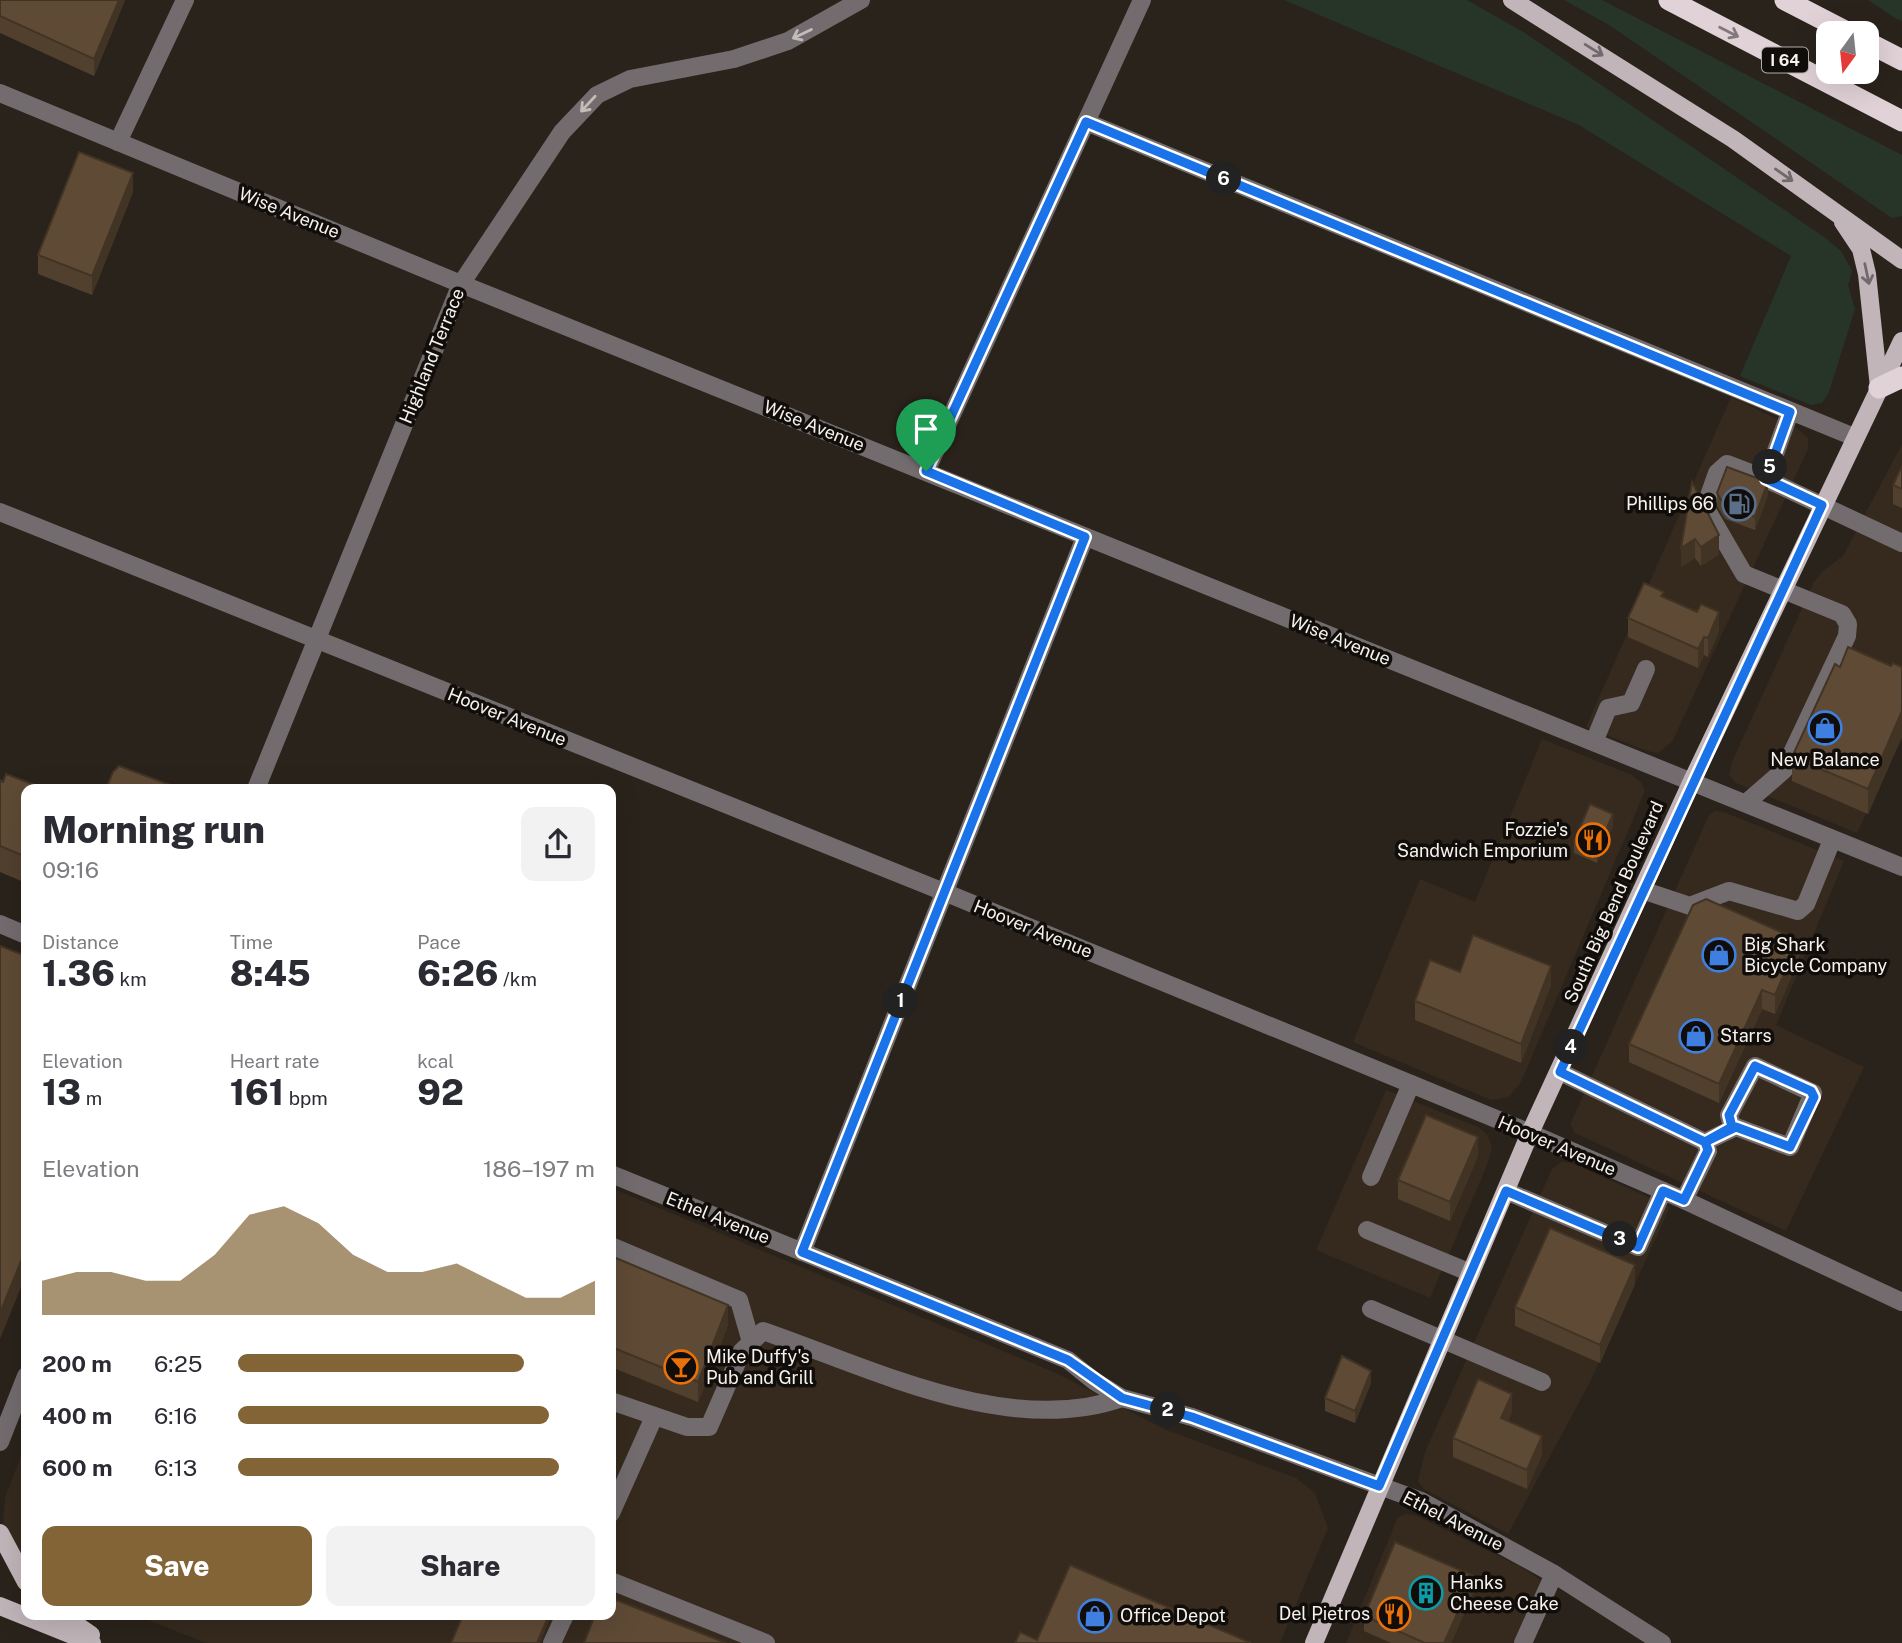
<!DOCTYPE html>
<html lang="en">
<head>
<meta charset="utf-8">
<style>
	:root { --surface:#fff; --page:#f2f2f3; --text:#2b2b33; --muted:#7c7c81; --accent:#826436 }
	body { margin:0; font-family:"Public Sans",sans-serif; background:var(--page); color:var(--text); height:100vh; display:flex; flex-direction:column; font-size:26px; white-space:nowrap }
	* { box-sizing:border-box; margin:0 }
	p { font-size:23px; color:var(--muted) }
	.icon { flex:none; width:38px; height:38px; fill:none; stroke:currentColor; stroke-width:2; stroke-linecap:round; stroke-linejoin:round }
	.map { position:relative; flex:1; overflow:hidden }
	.sheet { position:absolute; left:21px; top:784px; width:595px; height:836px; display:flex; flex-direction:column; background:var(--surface); border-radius:14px; box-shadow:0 7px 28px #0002 }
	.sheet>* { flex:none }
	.needle { width:46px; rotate:195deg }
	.controls { position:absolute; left:1816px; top:21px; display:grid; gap:14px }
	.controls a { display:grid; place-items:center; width:63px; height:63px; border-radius:14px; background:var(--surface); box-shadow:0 7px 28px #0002; font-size:35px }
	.pin { position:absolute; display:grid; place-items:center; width:60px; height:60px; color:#fff; margin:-72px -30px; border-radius:50% 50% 50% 0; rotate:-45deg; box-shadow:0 0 7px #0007 }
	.pin .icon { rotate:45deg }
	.km { position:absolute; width:35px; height:35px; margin:-18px; border-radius:50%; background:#222; color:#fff; font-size:19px; line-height:35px; text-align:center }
	.round { display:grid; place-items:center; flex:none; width:74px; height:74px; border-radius:14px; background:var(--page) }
	.summary { display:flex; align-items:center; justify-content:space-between; height:119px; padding:0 21px }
	h1 { font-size:38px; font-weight:800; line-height:52px }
	.figures { display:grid; grid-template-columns:repeat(3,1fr); gap:10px; height:119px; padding:7px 21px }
	.figures div { display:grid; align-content:center }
	.figures b { font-size:35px; font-weight:800 }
	.figures small { font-size:19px; font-weight:400 }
	.figures p { font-size:19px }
	.chart { height:196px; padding:14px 21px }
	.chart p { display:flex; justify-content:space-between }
	.chart svg { width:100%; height:126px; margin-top:7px; fill:var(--accent); opacity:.7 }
	.button { display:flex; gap:14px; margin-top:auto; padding:14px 21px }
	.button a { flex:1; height:80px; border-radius:14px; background:var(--accent); color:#fff; font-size:28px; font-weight:800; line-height:80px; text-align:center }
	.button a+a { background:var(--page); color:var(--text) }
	ul { padding:0 21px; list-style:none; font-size:23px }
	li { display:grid; grid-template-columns:112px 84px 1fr; align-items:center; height:52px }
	li i { height:18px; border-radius:9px; background:var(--accent) }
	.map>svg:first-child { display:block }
	.built { fill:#362a1e }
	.green { fill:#273528 }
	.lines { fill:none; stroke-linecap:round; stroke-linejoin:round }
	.minor { stroke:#726c6e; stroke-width:18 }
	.major { stroke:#c1b5b9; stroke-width:18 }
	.highway { stroke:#e1d2d7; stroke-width:21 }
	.wall { fill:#52402e }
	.shaded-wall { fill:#423425 }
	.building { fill:#5f4a35; stroke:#423425; stroke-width:2 }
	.oneway { stroke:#83797b }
	.oneway2 { stroke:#c2bcba }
	.oneway3 { stroke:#71696a }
	.route-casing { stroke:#fff; stroke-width:14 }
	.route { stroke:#1a73e8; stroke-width:9 }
	.labels { text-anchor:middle; stroke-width:7; stroke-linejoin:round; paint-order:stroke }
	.shield { fill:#100d0a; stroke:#b2ada9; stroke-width:2 }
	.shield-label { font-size:16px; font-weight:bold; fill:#f7f2ed }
	.street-label { font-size:18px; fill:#f7f2ed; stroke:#100d0a }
	.poi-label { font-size:18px; fill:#f7f2ed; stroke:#100d0a; text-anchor:start }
</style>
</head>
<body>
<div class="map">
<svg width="1902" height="1643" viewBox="0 0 1902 1643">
	<rect width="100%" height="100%" fill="#2a231b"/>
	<!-- built -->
	<g class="built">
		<path d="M1731 397 1799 430 1808 438V449L1672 742 1658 753 1647 751 1586 727Z"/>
		<path d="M1902 444V739L1857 833 1736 783 1729 775 1731 764 1814 582 1824 570 1843 556Z"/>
		<path d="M1542 739 1632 775 1641 782 1645 791 1521 1082 1509 1097 1491 1100 1353 1042 1420 879 1475 902Z"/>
		<path d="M1715 811 1724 812 1844 861 1776 1025 1864 1067 1786 1231 1575 1133 1570 1125 1709 815Z"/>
		<path d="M1386 1090 1480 1128 1488 1136 1492 1147 1488 1163 1430 1298 1316 1250Z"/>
		<path d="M1561 1162 1572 1163 1670 1207 1589 1384 1508 1534 1424 1489 1418 1481 1425 1452 1552 1169Z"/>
		<path d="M611 1188 1056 1373 1164 1429 1296 1478 1315 1493 1328 1528 1280 1643H206L135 1615H611Z"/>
		<path d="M26 1443V1564L8 1541 3 1522 5 1498Z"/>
		<path d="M1406 1514 1417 1516 1519 1566 1556 1590 1531 1643H1346L1398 1517Z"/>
	</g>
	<!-- green -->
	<g class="green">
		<path d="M1284 0H1467L1525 33 1824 237 1842 252 1852 271 1848 285 1855 309 1829 392 1822 403 1811 405 1740 376 1791 256 1579 125Z"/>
		<path d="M1564 0H1602L1902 155V216L1892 218 1609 25Z"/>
		<path d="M1868 0H1902V21L1897 19Z"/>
	</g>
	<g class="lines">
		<!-- minor -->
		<g class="minor">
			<path d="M0 93 461 284 1902 867"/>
			<path d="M1086 122 1854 437"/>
			<path d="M118 142 185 0"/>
			<path d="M926 471 1142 0"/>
			<path d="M1766 479 1790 412"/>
			<path d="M0 512 944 892 1530 1133 1684 1200 1902 1302"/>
			<path d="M1594 742 1608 708 1631 703 1646 669"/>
			<path d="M256 789 461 284 562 132 597 95 630 79 734 59 788 41 861 0"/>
			<path d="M1746 803 1784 770 1847 636 1848 624 1842 614 1744 574 1705 507 1717 473 1727 464 1766 479 1902 543"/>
			<path d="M1642 890 1690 906 1729 891 1798 911 1806 904 1832 840"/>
			<path d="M0 924 26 935"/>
			<path d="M1560 1072 1705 1142"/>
			<path d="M1705 1142 1736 1127 1790 1147 1813 1093 1755 1066 1729 1115 1732 1127"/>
			<path d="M611 1174 1068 1360 1094 1381 1122 1398 1192 1417 1421 1501 1554 1574 1662 1643"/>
			<path d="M1371 1177 1411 1084"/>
			<path d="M1506 1191 1638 1247 1663 1191"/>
			<path d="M1684 1200 1708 1151 1705 1142"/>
			<path d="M1367 1230 1471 1273"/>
			<path d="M611 1246 739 1300 751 1342"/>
			<path d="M802 1252 1085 537"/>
			<path d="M1371 1309 1542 1382"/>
			<path d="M611 1401 687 1427H709L742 1351 763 1331C871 1368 1008 1438 1122 1398"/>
			<path d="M0 1442 26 1376"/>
			<path d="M611 1513 654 1417"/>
			<path d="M611 1581 766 1643"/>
			<path d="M552 1643 565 1615"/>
			<path d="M1523 1643 1554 1574"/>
		</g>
		<!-- major -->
		<g class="major">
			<path d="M1512 0 1733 139 1902 260"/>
			<path d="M1843 222 1861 249 1867 274 1879 387"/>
			<path d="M0 1533 26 1582"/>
			<path d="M0 1606 92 1643"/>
			<path d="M62 1615 91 1635"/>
			<path d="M1314 1643 1530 1133 1692 781 1902 341"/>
		</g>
		<!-- highway -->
		<g class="highway">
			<path d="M1669 0 1902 121"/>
			<path d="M1785 0 1849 33"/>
			<path d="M1867 42 1902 60"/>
			<path d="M1879 388 1902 377"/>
		</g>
	</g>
	<!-- wall -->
	<g class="wall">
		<path d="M0 0H125L94 76 0 33Z"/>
		<path d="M133 192 92 295 38 274V255Z"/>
		<path d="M1902 466V508L1893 504V485Z"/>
		<path d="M1692 482 1719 554 1701 566 1695 558 1681 567Z"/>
		<path d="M1717 493 1768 495 1755 530 1725 519 1717 506Z"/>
		<path d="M1664 597 1719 631 1708 657 1704 655 1698 668 1628 637V618Z"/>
		<path d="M1891 666 1902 667V736L1868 814 1792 781V757L1840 667Z"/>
		<path d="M0 780 26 789V883L0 872Z"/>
		<path d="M1613 826 1597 863 1574 853V841Z"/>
		<path d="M1799 959 1775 1014 1762 1009 1719 1103 1629 1062V1044Z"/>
		<path d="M1460 972 1551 985 1521 1063 1415 1020V1001Z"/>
		<path d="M1478 1156 1450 1221 1398 1199V1180Z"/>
		<path d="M611 1256 728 1325 698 1402 611 1367Z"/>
		<path d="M1635 1284 1600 1363 1515 1326V1307Z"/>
		<path d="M1371 1383 1355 1423 1325 1411V1398Z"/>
		<path d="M1512 1412 1508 1421 1542 1455 1527 1489 1453 1457V1438Z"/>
		<path d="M1474 1591 1451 1643H1391L1364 1631V1616Z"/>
	</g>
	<!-- shaded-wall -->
	<g class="shaded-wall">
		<path d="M119 0H125L94 76V59Z"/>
		<path d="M133 173V192L92 295V276Z"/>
		<path d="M1768 482V495L1755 530V517Z"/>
		<path d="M1719 535V554L1701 566V547Z"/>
		<path d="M1695 539V558L1681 567V548Z"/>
		<path d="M1719 612V631L1708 657V638Z"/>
		<path d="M1704 637V655L1698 668V649Z"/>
		<path d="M1902 711V736L1868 814V789Z"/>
		<path d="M1613 814V826L1597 863V851Z"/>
		<path d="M1799 940V959L1775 1014V995Z"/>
		<path d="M1551 966V985L1521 1063V1044Z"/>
		<path d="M1762 990V1009L1719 1103V1084Z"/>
		<path d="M1478 1137V1156L1450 1221V1202Z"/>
		<path d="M26 1249V1275L0 1339V1313Z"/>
		<path d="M1635 1265V1284L1600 1363V1345Z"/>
		<path d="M728 1305V1325L698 1402V1382Z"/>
		<path d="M1371 1371V1383L1355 1423V1411Z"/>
		<path d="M1512 1394V1412L1501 1437V1418Z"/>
		<path d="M1542 1436V1455L1527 1489V1470Z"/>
		<path d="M1474 1576V1591L1451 1643H1444Z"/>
		<path d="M549 1615H551L540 1643H537Z"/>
	</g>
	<!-- building -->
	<g class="building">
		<path d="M0 0H119L94 59 0 16Z"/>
		<path d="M79 152 133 173 92 276 38 255Z"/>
		<path d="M1902 466V489L1893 485Z"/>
		<path d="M1727 467 1768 482 1755 517 1725 507 1717 493Z"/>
		<path d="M1692 482 1719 535 1701 547 1695 539 1681 548Z"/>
		<path d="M1644 583 1664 592 1661 596 1697 612 1701 604 1719 612 1708 638 1704 637 1698 649 1628 618Z"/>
		<path d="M1848 647 1891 666 1893 663 1902 667V711L1868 789 1792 757 1835 664 1840 667Z"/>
		<path d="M119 766 181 789H106L113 772Z"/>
		<path d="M6 774 45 789H26V857L0 846V780L3 782Z"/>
		<path d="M1590 804 1613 814 1597 851 1574 841Z"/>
		<path d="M1706 899 1799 940 1775 995 1762 990 1719 1084 1629 1044 1693 905Z"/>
		<path d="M1473 935 1551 966 1521 1044 1415 1001 1430 960 1460 972Z"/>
		<path d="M0 946 26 956V1249L0 1313Z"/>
		<path d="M1426 1115 1478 1137 1450 1202 1398 1180Z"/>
		<path d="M1550 1228 1635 1265 1600 1345 1515 1307Z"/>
		<path d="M611 1256 728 1305 698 1382 611 1347Z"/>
		<path d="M1342 1356 1371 1371 1355 1411 1325 1398Z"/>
		<path d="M1478 1379 1512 1394 1501 1418 1542 1436 1527 1470 1453 1438Z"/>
		<path d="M1395 1542 1474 1576 1444 1643H1425L1364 1616Z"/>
		<path d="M1070 1565 1251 1643H1015L1020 1632 1037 1640Z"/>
		<path d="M611 1598 726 1643H584L595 1615H611Z"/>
		<path d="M463 1615H549L537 1643H451Z"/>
	</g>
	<!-- one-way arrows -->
	<defs><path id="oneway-shaft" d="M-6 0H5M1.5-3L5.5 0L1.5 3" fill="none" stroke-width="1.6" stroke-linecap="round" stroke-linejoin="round" transform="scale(1.75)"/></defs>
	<use class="oneway" href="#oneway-shaft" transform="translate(1729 32) rotate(27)"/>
	<g class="oneway2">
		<use href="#oneway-shaft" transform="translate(802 34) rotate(154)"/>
		<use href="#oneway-shaft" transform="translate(588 104) rotate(133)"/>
	</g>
	<g class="oneway3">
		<use href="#oneway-shaft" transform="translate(1594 50) rotate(32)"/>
		<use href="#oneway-shaft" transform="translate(1784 175) rotate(35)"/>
		<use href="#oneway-shaft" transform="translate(1867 274) rotate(78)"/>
	</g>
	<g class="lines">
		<defs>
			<path id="route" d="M926 471 1085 537 802 1252 1068 1360 1122 1398 1192 1417 1379 1486 1506 1191 1638 1247 1663 1191 1684 1200 1708 1150 1705 1142 1736 1127 1790 1147 1814 1097 1811 1091 1755 1066 1729 1115 1732 1127 1705 1142 1560 1072 1822 505 1766 479 1790 412 1086 122 926 471"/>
		</defs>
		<!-- route casing -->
		<use href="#route" class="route-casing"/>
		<!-- route -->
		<use href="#route" class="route"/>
	</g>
	<!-- icons -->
	<defs>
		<symbol id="fuel-ring" viewBox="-11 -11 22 22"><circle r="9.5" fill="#100d0a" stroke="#5c6f8a" stroke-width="1.5"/><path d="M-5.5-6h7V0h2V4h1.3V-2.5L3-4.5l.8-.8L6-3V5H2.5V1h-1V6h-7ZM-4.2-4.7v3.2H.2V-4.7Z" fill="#5c6f8a"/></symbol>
		<symbol id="shop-ring" viewBox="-11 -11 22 22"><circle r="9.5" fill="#100d0a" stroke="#3f7fe0" stroke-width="1.5"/><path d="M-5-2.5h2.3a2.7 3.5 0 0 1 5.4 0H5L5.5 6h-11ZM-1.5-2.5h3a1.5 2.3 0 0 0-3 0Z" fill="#3f7fe0"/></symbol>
		<symbol id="restaurant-ring" viewBox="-11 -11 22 22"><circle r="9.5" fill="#100d0a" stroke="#e8710a" stroke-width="1.5"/><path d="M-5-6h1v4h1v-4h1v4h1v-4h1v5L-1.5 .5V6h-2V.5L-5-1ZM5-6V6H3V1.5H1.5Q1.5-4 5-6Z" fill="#e8710a"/></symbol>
		<symbol id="bar-ring" viewBox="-11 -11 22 22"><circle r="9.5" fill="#100d0a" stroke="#e8710a" stroke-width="1.5"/><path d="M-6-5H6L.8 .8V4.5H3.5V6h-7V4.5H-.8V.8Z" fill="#e8710a"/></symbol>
		<symbol id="building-ring" viewBox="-11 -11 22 22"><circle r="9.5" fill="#100d0a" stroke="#0f9aa8" stroke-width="1.5"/><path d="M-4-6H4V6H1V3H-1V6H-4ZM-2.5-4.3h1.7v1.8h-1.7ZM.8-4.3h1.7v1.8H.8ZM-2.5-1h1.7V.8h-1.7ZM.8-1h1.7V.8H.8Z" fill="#0f9aa8"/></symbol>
	</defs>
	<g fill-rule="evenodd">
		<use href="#fuel-ring" x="1720" y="485" width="38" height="38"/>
		<use href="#shop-ring" x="1806" y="709" width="38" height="38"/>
		<use href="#restaurant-ring" x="1574" y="821" width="38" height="38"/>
		<use href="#shop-ring" x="1700" y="936" width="38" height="38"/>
		<use href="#shop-ring" x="1677" y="1017" width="38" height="38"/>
		<use href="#bar-ring" x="662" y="1348" width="38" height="38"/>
		<use href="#building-ring" x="1407" y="1574" width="38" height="38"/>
		<use href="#restaurant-ring" x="1375" y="1595" width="38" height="38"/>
		<use href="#shop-ring" x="1076" y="1597" width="38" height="38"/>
	</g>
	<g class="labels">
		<!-- shield labels -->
		<rect class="shield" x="1762" y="47.5" width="46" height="25" rx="5"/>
		<g class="shield-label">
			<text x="1785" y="66">I 64</text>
		</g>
		<!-- street labels -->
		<g class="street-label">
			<text transform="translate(289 213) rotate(22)" y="6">Wise Avenue</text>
			<text transform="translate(432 356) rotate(-68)" y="6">Highland Terrace</text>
			<text transform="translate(814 426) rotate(22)" y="6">Wise Avenue</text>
			<text transform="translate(1340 640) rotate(22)" y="6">Wise Avenue</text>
			<text transform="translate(507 717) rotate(22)" y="6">Hoover Avenue</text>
			<text transform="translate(1614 902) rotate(-66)" y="6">South Big Bend Boulevard</text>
			<text transform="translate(1033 929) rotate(22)" y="6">Hoover Avenue</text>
			<text transform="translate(1557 1146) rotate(23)" y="6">Hoover Avenue</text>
			<text transform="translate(718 1218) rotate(22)" y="6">Ethel Avenue</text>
			<text transform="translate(1453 1521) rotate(27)" y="6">Ethel Avenue</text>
		</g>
		<!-- poi labels -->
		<g class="poi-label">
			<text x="1714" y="510" text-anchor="end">Phillips 66</text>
			<text x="1825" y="766" text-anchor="middle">New Balance</text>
			<text x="1568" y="836" text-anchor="end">Fozzie's<tspan x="1568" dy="21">Sandwich Emporium</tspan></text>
			<text x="1744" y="951">Big Shark<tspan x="1744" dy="21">Bicycle Company</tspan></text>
			<text x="1720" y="1042">Starrs</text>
			<text x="706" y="1363">Mike Duffy's<tspan x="706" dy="21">Pub and Grill</tspan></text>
			<text x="1450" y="1589">Hanks<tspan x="1450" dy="21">Cheese Cake</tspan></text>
			<text x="1370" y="1620" text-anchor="end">Del Pietros</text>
			<text x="1120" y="1622">Office Depot</text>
		</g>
	</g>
</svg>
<div class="controls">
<a><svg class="needle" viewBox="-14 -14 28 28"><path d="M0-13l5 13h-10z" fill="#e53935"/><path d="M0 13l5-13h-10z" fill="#7c7c81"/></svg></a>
</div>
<div class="pin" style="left:926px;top:471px;background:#1e9e55"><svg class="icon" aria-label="arrive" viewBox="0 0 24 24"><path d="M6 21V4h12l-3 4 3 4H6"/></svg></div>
<b class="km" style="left:901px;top:1001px">1</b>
<b class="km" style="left:1168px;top:1410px">2</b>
<b class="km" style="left:1620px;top:1239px">3</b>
<b class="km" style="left:1571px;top:1047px">4</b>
<b class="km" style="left:1770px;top:467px">5</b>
<b class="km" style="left:1224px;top:179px">6</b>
<section class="sheet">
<div class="summary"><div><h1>Morning run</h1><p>09:16</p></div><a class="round"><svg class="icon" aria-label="share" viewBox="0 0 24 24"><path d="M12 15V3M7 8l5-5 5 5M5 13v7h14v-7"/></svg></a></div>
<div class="figures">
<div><p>Distance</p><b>1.36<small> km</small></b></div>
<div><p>Time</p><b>8:45</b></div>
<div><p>Pace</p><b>6:26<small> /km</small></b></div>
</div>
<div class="figures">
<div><p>Elevation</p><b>13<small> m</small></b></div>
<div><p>Heart rate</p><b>161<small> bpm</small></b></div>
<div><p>kcal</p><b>92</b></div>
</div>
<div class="chart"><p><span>Elevation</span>186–197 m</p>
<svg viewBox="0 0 160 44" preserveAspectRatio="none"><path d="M0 44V32L10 29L20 29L30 32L40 32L50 23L60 9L70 6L80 12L90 23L100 29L110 29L120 26L130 32L140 38L150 38L160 32V44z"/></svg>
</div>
<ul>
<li><b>200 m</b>6:25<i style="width:80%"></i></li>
<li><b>400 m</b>6:16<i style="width:87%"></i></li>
<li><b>600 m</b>6:13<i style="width:90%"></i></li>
</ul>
<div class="button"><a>Save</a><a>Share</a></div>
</section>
</div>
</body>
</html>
